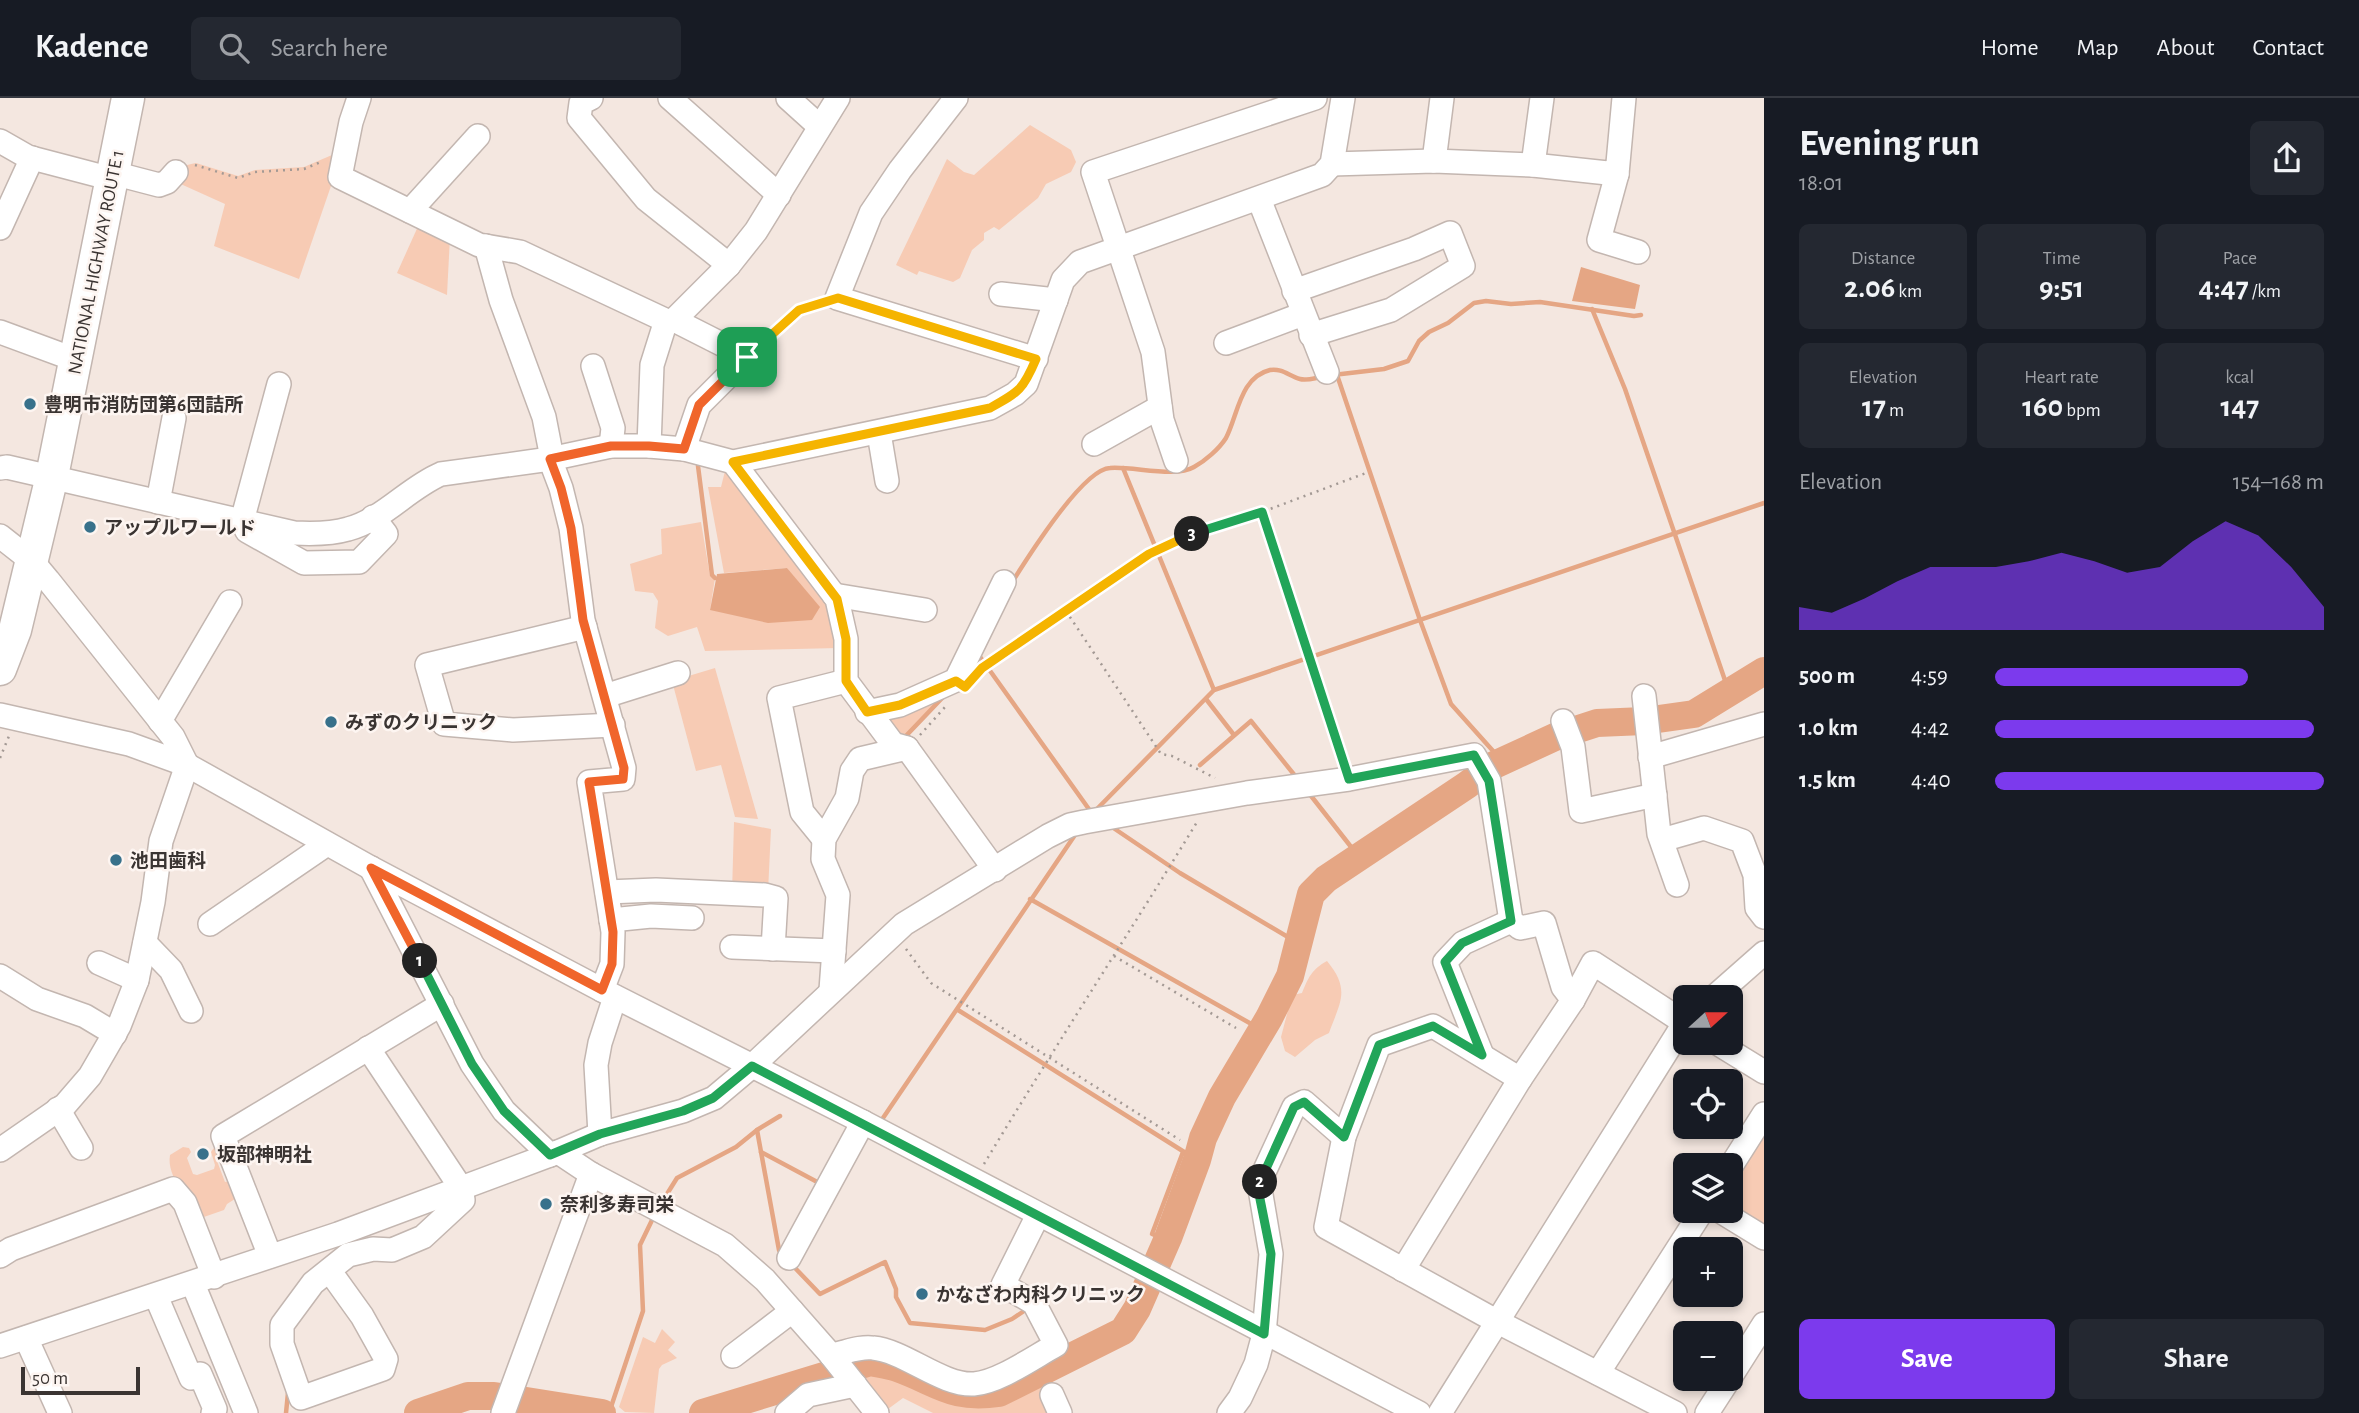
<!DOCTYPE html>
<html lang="en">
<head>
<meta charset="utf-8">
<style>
	:root { --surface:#171b24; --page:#242831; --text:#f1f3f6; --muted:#9ea1a6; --line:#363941; --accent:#7c3aed }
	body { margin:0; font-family:"Alegreya Sans","Noto Sans JP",sans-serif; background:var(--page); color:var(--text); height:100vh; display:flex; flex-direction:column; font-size:26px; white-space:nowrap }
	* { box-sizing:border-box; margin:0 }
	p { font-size:23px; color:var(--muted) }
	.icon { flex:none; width:38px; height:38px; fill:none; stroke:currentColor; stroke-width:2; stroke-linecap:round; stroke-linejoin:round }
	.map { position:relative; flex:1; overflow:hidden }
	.panel { display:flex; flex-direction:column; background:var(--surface); width:595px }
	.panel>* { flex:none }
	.needle { width:46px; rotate:69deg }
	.tools { position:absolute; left:1673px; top:887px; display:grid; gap:14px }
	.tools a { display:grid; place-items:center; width:70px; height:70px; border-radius:10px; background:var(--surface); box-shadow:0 4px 10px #0003; font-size:35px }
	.scale { position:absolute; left:21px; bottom:18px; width:119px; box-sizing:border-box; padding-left:7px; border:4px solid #3a3432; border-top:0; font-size:19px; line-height:24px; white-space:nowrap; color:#3a3432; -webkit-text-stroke:5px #fdf5f1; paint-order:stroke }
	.pin { position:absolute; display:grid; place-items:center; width:60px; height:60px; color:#fff; margin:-30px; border-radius:14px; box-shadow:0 4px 10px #0006 }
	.km { position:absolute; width:35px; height:35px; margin:-18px; border-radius:50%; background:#222; color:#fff; font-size:19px; line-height:35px; text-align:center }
	.round { display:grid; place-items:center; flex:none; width:74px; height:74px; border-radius:10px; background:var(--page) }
	.summary { display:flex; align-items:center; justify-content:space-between; height:119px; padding:0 35px }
	h1 { font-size:38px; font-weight:700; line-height:52px }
	.stats { display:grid; grid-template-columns:repeat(3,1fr); gap:10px; height:119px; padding:7px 35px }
	.stats div { display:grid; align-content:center; border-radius:10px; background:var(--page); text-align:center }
	.stats b { font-size:30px; font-weight:700 }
	.stats small { font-size:19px; font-weight:400 }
	.stats p { font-size:19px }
	.chart { height:196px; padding:14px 35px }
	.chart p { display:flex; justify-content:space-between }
	.chart svg { width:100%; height:126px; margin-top:7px; fill:var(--accent); opacity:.7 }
	.primary-button { display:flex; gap:14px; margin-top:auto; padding:14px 35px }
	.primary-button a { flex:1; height:80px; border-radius:10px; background:var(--accent); color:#fff; font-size:28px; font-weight:700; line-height:80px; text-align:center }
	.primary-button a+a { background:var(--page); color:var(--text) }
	ul { padding:0 35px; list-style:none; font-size:23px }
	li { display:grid; grid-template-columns:112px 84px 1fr; align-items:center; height:52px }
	li i { height:18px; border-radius:9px; background:var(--accent) }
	header { display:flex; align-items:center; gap:42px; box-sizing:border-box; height:98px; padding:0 35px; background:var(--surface); border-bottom:2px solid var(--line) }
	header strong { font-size:33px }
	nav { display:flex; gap:38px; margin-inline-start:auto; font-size:24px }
	.search { width:490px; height:63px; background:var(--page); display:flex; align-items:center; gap:18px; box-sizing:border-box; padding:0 24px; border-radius:10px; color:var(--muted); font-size:26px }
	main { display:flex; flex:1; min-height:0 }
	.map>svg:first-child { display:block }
	.green { fill:#f7cbb4 }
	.water { fill:#e5a684 }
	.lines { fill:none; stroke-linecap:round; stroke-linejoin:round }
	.stream { stroke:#e5a684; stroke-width:4.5 }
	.river { stroke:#e5a684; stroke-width:28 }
	.minor-casing { stroke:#c3b6b0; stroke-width:26 }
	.highway-casing { stroke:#c3b6b0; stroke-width:35 }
	.path { stroke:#a39994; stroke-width:2.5; stroke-dasharray:2 5; stroke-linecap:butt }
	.minor { stroke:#fff; stroke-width:23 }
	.highway { stroke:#fff; stroke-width:32 }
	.split-1-casing { stroke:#fff; stroke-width:14 }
	.split-2-casing { stroke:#fff; stroke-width:14 }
	.split-3-casing { stroke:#fff; stroke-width:14 }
	.split-4-casing { stroke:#fff; stroke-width:14 }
	.split-1 { stroke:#f0652b; stroke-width:9 }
	.split-2 { stroke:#22a559; stroke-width:9 }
	.split-3 { stroke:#22a559; stroke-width:9 }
	.split-4 { stroke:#f5b400; stroke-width:9 }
	.poi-dot { fill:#38718b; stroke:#fdf5f1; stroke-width:2.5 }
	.labels { text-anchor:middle; stroke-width:5; stroke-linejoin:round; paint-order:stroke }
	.street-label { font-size:19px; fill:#3a3432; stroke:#fdf5f1 }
	.poi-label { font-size:19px; font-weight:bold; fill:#3a3432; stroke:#fdf5f1; text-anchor:start }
</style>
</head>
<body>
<header>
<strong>Kadence</strong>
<div class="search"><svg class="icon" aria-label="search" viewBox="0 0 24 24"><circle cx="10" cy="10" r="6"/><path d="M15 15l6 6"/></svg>Search here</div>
<nav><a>Home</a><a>Map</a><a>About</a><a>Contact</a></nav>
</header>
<main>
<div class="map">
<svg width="1764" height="1315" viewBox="0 0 1764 1315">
	<rect width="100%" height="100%" fill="#f4e7e0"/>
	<!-- green -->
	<g class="green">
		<path d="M1030 27 1071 52 1076 64 1071 74 1046 86 1038 100 999 132 994 129 984 135V142L972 152 960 180 953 184 919 173 917 177 896 167 947 61 964 74 974 77Z"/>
		<path d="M339 54 332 85 299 181 214 148 225 106 174 83C180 72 182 67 196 65L238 78 255 72 304 69Z"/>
		<path d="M420 124 450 139 447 197 397 175Z"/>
		<path d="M726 369 832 505 839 550 705 553 697 529 668 538 655 530 658 503 653 495 635 493 630 466 662 456 661 431 701 424 710 478 715 480 710 512 788 470 724 475 708 389H721Z"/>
		<path d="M715 570 758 721 735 719 721 667 696 673 672 583Z"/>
		<path d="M955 588 903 643 877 616Z"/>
		<path d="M734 724 771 731 768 794 732 795Z"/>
		<path d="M1327 863C1351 892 1340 904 1329 935L1315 942 1295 959 1285 953 1281 939 1292 897 1302 895C1308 880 1312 871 1327 863Z"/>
		<path d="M1764 1029V1135L1731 1113V1082Z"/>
		<path d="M216 1047 224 1060 217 1063 225 1084 232 1082 238 1099 227 1106 224 1112 201 1120C190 1103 166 1079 170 1057L183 1049 189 1050 191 1054 187 1060 193 1076 197 1077 214 1071 215 1067 211 1054Z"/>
		<path d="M662 1231 675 1244 668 1252 677 1260 662 1267 659 1271 654 1315 625 1314 619 1309 643 1239 655 1245Z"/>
		<path d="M869 1272 887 1276 949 1303 972 1310 988 1309 1050 1280 1055 1292 1056 1315H933L903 1300 884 1314 852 1274Z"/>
	</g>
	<!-- water -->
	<g class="water">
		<path d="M1581 169 1640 187 1635 211 1572 203Z"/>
		<path d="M787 470 820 509 812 522 768 525 710 512 717 476Z"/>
	</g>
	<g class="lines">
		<!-- stream -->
		<g class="stream">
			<path d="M1592 211 1625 291 1729 594"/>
			<path d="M1333 277 1384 271 1408 263 1419 243 1429 234 1448 225 1474 205 1486 203 1511 206 1540 204 1634 218 1641 217"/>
			<path d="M1337 277 1420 522 1451 606 1502 663"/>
			<path d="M698 368 712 477 715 480"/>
			<path d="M1123 370 1214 592"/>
			<path d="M1011 486C1026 462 1083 371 1110 370 1133 368 1175 380 1194 369 1205 363 1219 351 1226 340 1238 317 1240 279 1270 272 1282 270 1289 278 1300 281 1306 283 1315 280 1321 279"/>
			<path d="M978 556 1091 714"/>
			<path d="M1206 601 1234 637"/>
			<path d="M903 641 945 597"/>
			<path d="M1200 667 1251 623 1296 679"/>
			<path d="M1308 694 1359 759"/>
			<path d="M1094 714 1214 592 1764 405"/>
			<path d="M1109 727 1180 775 1298 845"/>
			<path d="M1030 801 1262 932"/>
			<path d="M958 912 1197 1062"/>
			<path d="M883 1020 1077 734"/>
			<path d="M757 1032 779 1152"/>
			<path d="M761 1054 821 1086"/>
			<path d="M662 1104 677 1080 736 1049 757 1032 780 1018"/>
			<path d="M1167 1142 1152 1136 1183 1054"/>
			<path d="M796 1171 820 1196 885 1164 896 1191V1199L910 1225 985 1232 1012 1221 1027 1211"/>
			<path d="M286 1315 288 1295"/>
			<path d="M609 1315 643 1213 640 1147 654 1118"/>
		</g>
		<!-- river -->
		<g class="river">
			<path d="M418 1315 468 1298H494L602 1315"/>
			<path d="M703 1315 870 1264C879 1266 889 1267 897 1270 939 1285 951 1302 999 1295L1123 1233 1137 1211 1168 1140 1197 1062 1203 1040 1222 999 1269 920 1290 878 1311 796 1326 781 1467 687 1492 668 1557 638 1597 625 1644 623 1694 616 1764 573"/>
		</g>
		<defs>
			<g id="minor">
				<path d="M359 0 351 24 340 79 479 147 520 154 667 223 674 222 747 259 699 307 684 351"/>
				<path d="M591 0 581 5 579 20 646 101 729 167"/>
				<path d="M670 0 779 97"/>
				<path d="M788 0 819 28"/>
				<path d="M956 0 900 72 871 115 837 200 1036 261"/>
				<path d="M0 43 28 59 112 81"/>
				<path d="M1434 63 1442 0"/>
				<path d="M1332 66 1434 63 1533 67 1617 76 1624 0"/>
				<path d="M1533 67 1542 0"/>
				<path d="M113 75 159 87 167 84 176 74"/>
				<path d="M1617 76 1599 142 1638 154"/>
				<path d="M1259 101 1327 274"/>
				<path d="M410 113 478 38"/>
				<path d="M0 130 32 60"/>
				<path d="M486 148 501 202 544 319 552 360"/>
				<path d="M1294 193 1414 151 1450 135 1463 168 1391 212 1311 237"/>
				<path d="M1001 196 1056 202"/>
				<path d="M674 222 729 167 756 133 838 0"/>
				<path d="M0 234 76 262"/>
				<path d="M1226 245 1303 216"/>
				<path d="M593 268 613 330 611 348"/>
				<path d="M279 286 242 423 247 433 304 465 359 464 386 436 373 419"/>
				<path d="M879 335 887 383"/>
				<path d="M1094 346 1160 309"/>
				<path d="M649 348 652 267 663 232"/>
				<path d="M550 361 561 390 571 430 583 522 624 670 623 681 589 684 613 834 612 866 602 892"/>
				<path d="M1176 363 1162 322 1153 254 1093 74 1315 0"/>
				<path d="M733 364 837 501 846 541V583L893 646 907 650 995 772"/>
				<path d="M0 370 7 369 294 435C312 436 331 436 348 431 383 422 408 390 441 376L550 361 611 348H649L684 351 733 364 990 310 1015 296 1026 286 1063 182 1080 164 1322 77 1332 66 1343 0"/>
				<path d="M158 404 174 320"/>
				<path d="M0 438 33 464 48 482 173 639 187 667 161 743 153 804 137 882 119 928 90 978 65 1007 0 1052"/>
				<path d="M834 497 925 512"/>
				<path d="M585 529 427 567 444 626 513 632 613 627"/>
				<path d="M605 598 678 575"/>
				<path d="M1644 598 1659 736 1677 787"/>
				<path d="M867 614 900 607 956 582 1004 484"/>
				<path d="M0 617 129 646 187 667 371 770 602 892 863 1024 1419 1315"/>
				<path d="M160 623 230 504"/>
				<path d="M1563 623 1573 649 1581 713 1655 697"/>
				<path d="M1650 659 1764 626"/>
				<path d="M824 741 802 714 779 600 846 583"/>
				<path d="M1662 742 1704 730 1742 743 1755 777 1757 810 1764 819"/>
				<path d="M371 770 472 966 504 1013 550 1057"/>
				<path d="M607 794 656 792 765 797 776 800 773 851"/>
				<path d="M611 822 651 818 692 820"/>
				<path d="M210 826 327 746"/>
				<path d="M145 845 171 872 191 913"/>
				<path d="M732 849 834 853"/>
				<path d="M99 865 137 882"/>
				<path d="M0 878 37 901 85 918 115 936"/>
				<path d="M831 892 838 797 823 761 824 741 847 700 852 673 860 661 907 650"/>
				<path d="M1713 900 1764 855"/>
				<path d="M1717 945 1764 974"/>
				<path d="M1482 957 1445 864 1463 845 1511 823"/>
				<path d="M1520 981 1433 928 1379 947 1344 1039 1326 1129 1496 1223 1675 1315"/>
				<path d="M58 1011 81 1050"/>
				<path d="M600 1036 596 967 600 945 615 899"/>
				<path d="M558 1054 591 1076 725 1147 765 1182 831 1257 877 1315"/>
				<path d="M1731 1068 1764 1016"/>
				<path d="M1720 1113 1764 1140"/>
				<path d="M0 1158 11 1151 173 1091 185 1105 214 1179"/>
				<path d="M270 1158 223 1038 442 906"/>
				<path d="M789 1160 863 1024"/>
				<path d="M329 1172 362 1218 386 1261 383 1271 301 1300 282 1246V1227L313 1185 348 1157 373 1151 392 1152 423 1139 463 1102 461 1090 368 950"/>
				<path d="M1403 1172 1520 981 1573 902 1593 865 1685 925"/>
				<path d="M193 1186 246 1315"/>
				<path d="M156 1198 191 1280 200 1276 215 1311 213 1315"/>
				<path d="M26 1240 60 1315"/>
				<path d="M0 1248 338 1136 558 1054 600 1036 683 1013 714 1000 752 968 904 826 1048 738 1070 727 1084 724 1247 695 1349 681 1474 657 1489 683 1511 823 1520 830 1544 825 1563 889 1573 902"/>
				<path d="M831 1257C844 1255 860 1248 873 1250 905 1253 942 1288 974 1286 999 1284 1034 1259 1056 1247L1034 1205 1003 1187 1038 1117"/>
				<path d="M733 1258 792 1213"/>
				<path d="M1598 1275 1702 1113"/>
				<path d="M1731 1278 1764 1226"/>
				<path d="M1052 1297 1060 1315"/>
				<path d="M503 1315 591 1076"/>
				<path d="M787 1315 808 1297 855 1287"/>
				<path d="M1229 1315 1240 1300 1256 1266 1264 1236 1271 1156 1259 1085 1294 1009 1304 1004 1344 1039"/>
				<path d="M1440 1315 1685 924"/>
				<path d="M1707 1315 1729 1281"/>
			</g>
			<path id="highway" d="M0 571 15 532 52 378 128 0"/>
		</defs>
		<!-- minor casing -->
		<use href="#minor" class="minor-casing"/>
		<!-- highway casing -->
		<use href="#highway" class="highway-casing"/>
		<!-- path -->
		<g class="path">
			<path d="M195 67 238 80 255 74 304 71 323 63"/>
			<path d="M761 247 799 213 821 206"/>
			<path d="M1262 414 1343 663"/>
			<path d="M1066 513 1161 656 1172 658 1215 680"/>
			<path d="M985 568 1149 455 1187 437 1262 414 1366 375"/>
			<path d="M920 637 946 608"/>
			<path d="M0 660 9 638"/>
			<path d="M906 851 931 885 1180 1042"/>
			<path d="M1114 858 1236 930"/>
			<path d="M984 1066C1053 951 1127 839 1197 724"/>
		</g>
		<!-- minor -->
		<use href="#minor" class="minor"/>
		<!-- highway -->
		<use href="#highway" class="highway"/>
	</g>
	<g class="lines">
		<defs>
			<path id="split-1" d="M420 863 371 770 602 892 612 866 613 834 589 684 623 681 624 670 583 522 571 430 561 390 550 361 611 348H649L684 351 699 307 747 259"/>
			<path id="split-2" d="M420 863 472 966 504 1013 550 1057 600 1036 683 1013 713 1000 752 968 1264 1236 1271 1156 1260 1101V1084"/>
			<path id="split-3" d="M1192 436 1262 414 1349 681 1474 657 1489 683 1511 823 1462 845 1445 864 1482 957 1433 928 1379 947 1344 1039 1304 1004 1294 1009 1260 1084"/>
			<path id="split-4" d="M747 259 799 212 838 200 1036 261C1023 292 1019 294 990 310L733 364 837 501 846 541V583L867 614 900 607 956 583 965 589 982 570 1149 456 1192 436"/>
		</defs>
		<!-- split-1 casing -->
		<use href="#split-1" class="split-1-casing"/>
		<!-- split-2 casing -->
		<use href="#split-2" class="split-2-casing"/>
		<!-- split-3 casing -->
		<use href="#split-3" class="split-3-casing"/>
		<!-- split-4 casing -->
		<use href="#split-4" class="split-4-casing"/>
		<!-- split-1 -->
		<use href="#split-1" class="split-1"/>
		<!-- split-2 -->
		<use href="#split-2" class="split-2"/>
		<!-- split-3 -->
		<use href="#split-3" class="split-3"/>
		<!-- split-4 -->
		<use href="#split-4" class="split-4"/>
	</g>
	<!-- markers -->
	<g class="poi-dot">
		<circle cx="30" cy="306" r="7"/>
		<circle cx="90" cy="429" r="7"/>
		<circle cx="331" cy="624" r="7"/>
		<circle cx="116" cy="762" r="7"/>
		<circle cx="203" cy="1056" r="7"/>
		<circle cx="546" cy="1106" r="7"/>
		<circle cx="922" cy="1196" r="7"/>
	</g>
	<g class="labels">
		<!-- street labels -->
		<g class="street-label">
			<text transform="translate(95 164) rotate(-79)" y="7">NATIONAL HIGHWAY ROUTE 1</text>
		</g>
		<!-- poi labels -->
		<g class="poi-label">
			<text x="44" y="313">豊明市消防団第6団詰所</text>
			<text x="104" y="436">アップルワールド</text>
			<text x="345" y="631">みずのクリニック</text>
			<text x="130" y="769">池田歯科</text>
			<text x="217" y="1063">坂部神明社</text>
			<text x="560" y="1113">奈利多寿司栄</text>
			<text x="936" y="1203">かなざわ内科クリニック</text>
		</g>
	</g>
</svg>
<div class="tools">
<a><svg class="needle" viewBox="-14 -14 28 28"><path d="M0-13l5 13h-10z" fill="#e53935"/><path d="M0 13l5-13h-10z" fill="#9ea1a6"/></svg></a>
<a><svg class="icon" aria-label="locate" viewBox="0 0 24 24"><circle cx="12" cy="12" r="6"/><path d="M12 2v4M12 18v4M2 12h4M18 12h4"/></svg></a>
<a><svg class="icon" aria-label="layers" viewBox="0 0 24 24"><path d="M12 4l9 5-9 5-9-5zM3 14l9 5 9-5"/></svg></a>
<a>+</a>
<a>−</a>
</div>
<div class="scale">50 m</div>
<div class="pin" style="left:747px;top:259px;background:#1e9e55"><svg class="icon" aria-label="arrive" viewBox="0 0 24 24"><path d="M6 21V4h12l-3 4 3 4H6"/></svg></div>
<b class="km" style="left:420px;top:863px">1</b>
<b class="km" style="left:1260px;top:1084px">2</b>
<b class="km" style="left:1192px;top:436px">3</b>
</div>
<section class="panel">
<div class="summary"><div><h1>Evening run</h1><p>18:01</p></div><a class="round"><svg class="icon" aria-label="share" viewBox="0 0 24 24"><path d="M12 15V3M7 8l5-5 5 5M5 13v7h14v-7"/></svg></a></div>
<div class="stats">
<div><p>Distance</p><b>2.06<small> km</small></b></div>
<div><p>Time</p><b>9:51</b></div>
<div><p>Pace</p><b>4:47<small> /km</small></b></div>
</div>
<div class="stats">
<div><p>Elevation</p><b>17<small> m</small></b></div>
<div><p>Heart rate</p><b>160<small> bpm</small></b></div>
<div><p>kcal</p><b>147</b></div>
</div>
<div class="chart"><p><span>Elevation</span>154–168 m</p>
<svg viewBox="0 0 160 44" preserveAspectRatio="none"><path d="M0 44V36L10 38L20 33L30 27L40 22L50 22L60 22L70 20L80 17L90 20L100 24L110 22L120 13L130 6L140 11L150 22L160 36V44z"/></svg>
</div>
<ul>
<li><b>500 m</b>4:59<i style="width:77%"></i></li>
<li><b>1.0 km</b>4:42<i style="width:97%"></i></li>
<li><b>1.5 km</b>4:40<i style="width:100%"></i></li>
</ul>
<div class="primary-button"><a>Save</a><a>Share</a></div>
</section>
</main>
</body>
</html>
